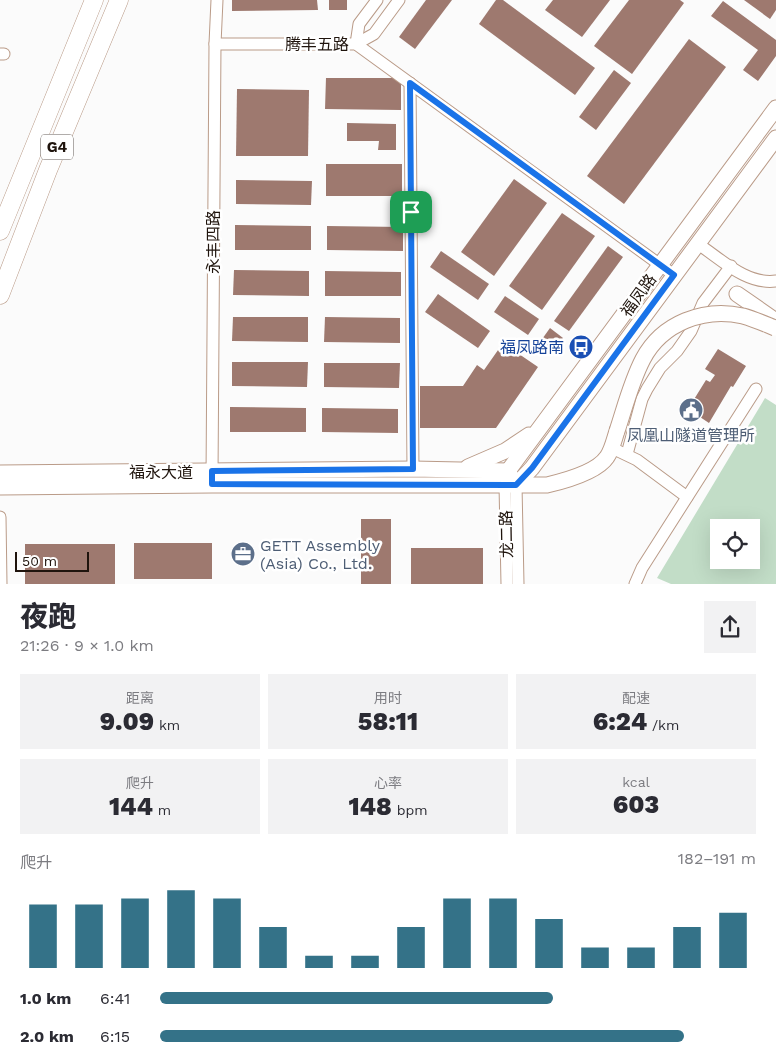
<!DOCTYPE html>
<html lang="zh">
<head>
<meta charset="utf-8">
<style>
	:root { --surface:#fff; --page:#f2f2f3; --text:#2b2b33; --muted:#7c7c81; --accent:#347288 }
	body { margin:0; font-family:"Work Sans","Noto Sans SC",sans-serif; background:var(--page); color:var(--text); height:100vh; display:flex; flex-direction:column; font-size:19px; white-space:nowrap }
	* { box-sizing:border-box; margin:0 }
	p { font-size:16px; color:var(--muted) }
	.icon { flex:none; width:28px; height:28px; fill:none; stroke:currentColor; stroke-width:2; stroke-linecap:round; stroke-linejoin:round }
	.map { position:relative; height:584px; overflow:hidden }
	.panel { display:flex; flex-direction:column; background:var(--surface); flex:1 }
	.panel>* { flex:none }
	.fabs { position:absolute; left:710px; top:519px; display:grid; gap:10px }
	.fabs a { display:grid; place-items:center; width:50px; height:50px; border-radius:0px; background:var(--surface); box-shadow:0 5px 20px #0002; font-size:25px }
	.scale { position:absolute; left:15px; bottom:12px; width:74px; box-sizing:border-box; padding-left:5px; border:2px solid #1f140d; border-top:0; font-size:14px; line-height:18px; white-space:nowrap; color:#1f140d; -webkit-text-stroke:4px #fff; paint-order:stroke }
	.pin { position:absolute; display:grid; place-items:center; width:42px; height:42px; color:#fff; margin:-21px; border-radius:10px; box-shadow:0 2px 8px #0006 }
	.round { display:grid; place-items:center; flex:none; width:52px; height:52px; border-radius:0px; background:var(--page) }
	.overview { display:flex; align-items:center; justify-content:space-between; height:85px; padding:0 20px }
	h1 { font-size:28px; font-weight:800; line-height:38px }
	.figures { display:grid; grid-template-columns:repeat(3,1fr); gap:8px; height:85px; padding:5px 20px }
	.figures div { display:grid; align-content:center; border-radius:0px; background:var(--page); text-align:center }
	.figures b { font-size:25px; font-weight:800 }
	.figures small { font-size:14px; font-weight:400 }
	.figures p { font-size:14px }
	.chart { height:140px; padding:10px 20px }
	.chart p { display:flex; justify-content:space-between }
	.chart svg { width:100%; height:90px; margin-top:5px; stroke:var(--accent); stroke-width:6 }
	ul { padding:0 20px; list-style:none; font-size:16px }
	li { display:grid; grid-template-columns:80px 60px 1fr; align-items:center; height:38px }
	li i { height:12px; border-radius:6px; background:var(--accent) }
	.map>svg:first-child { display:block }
	.green { fill:#c2ddc7; fill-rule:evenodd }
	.building { fill:#9e796f }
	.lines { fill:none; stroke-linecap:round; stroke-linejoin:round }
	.minor-casing { stroke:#ba9b88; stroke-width:13 }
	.major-casing { stroke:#ba9b88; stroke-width:17 }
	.highway-casing { stroke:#ba9b88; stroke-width:19 }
	.minor { stroke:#fff; stroke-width:11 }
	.major { stroke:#fff; stroke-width:15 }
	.highway { stroke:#fff; stroke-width:18 }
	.major-bridge-casing { stroke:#ba9b88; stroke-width:17; stroke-linecap:butt }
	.major-bridge { stroke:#fff; stroke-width:15 }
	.route-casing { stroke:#fff; stroke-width:10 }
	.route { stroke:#1a73e8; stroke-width:6 }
	.labels { text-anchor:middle; stroke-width:5; stroke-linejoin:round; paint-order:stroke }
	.shield { fill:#fff; stroke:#625a56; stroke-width:1 }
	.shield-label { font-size:15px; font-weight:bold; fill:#1f140d }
	.street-label { font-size:16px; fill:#1f140d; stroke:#fff }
	.transit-label { font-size:16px; fill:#164399; stroke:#fff; text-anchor:end }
	.service-label { font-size:16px; fill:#4e5e75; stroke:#fff }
</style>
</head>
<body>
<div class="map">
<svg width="776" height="584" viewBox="0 0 776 584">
	<rect width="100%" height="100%" fill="#fbfbfb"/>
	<!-- green -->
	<path class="green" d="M765 398 776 405V584H671L657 578ZM719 528H751V560H719Z"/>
	<!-- building -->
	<g class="building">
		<path d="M232 0H317L318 10 232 11Z"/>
		<rect x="329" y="0" width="18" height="10"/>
		<path d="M426 0H452L415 49 399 37Z"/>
		<path d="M496 0H503L595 68 575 95 479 24Z"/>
		<path d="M553 0H610L582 37 545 10Z"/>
		<path d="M629 0H680L684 3 632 74 594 46Z"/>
		<path d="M744 0H776V10L770 19Z"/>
		<path d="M723 1 776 40V56L758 81 743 70 758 50 711 16Z"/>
		<path d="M689 39 726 67 624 204 587 176Z"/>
		<path d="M614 70 631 83 596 130 579 117Z"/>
		<path d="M326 78H394L401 83V110L325 109Z"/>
		<path d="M237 89 309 90 308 156H236Z"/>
		<path d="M347 123 396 124V150H378L379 141H347Z"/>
		<rect x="326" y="164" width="76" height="32"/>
		<path d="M514 179 547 203 494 276 461 252Z"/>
		<path d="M236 180 312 181 311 205 236 204Z"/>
		<path d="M562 213 595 236 542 310 509 286Z"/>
		<path d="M235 225 311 226V250H235Z"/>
		<path d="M327 226 403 227V251L327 250Z"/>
		<path d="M608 246 623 257 569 331 554 321Z"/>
		<path d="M441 251 489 284 478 300 430 267Z"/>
		<path d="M234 270 309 271V296L233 295Z"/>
		<path d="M325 271 401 272V296H325Z"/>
		<path d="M438 294 490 331 478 348 425 312Z"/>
		<path d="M505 296 539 319 528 335 494 312Z"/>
		<path d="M233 317H308V342L232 341Z"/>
		<path d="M325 317 400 318V343L324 342Z"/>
		<path d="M550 328 563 338 553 352 540 342Z"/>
		<path d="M503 343 538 367 496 428H420V386H463L477 365 484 370Z"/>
		<path d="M718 349 746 366 733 387 731 386 709 423 688 409 706 380 710 382 715 375 705 369Z"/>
		<path d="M232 362H308L307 387 232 386Z"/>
		<path d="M324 363H400L399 388 324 387Z"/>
		<path d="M230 407 306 408V432H230Z"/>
		<path d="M322 408 398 409V433L322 432Z"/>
		<rect x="361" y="519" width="30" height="65"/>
		<rect x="134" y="543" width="78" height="36"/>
		<rect x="25" y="544" width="90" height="40"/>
		<rect x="411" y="548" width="72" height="36"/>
	</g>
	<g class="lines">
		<defs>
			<g id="minor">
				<path d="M215 44H356L674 275"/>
				<path d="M356 44 374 34 399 0"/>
				<path d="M356 44 359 24 377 0"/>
				<path d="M0 54H4"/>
				<path d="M410 83 413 469"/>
				<path d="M698 244C721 259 746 285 776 281"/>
				<path d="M612 448 637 460 687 497"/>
				<path d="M627 454 642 399 647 389 660 368 677 351 691 331 703 303 731 266"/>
				<path d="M212 478 215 44 217 0"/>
				<path d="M505 485 507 584"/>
				<path d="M516 485 518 584"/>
				<path d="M0 517 1 584"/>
				<path d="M635 584 642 568 756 389"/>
			</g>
			<g id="major">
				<path d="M737 294 776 321"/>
				<path d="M468 467 505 451 529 435"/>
				<path d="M0 473 413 469 508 471 516 485"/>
				<path d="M506 481 508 471 776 108"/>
				<path d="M516 485 532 468 776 138"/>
				<path d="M0 487 212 485H547C564 481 597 472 607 457 612 450 614 440 617 431"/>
			</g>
			<g id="highway">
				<path d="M0 231 94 0"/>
				<path d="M0 295 48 170 119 0"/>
			</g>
		</defs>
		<!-- minor casing -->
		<use href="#minor" class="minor-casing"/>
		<!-- major casing -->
		<use href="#major" class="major-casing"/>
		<!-- highway casing -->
		<use href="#highway" class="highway-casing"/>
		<!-- minor -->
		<use href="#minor" class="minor"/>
		<!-- major -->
		<use href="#major" class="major"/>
		<!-- highway -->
		<use href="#highway" class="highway"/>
		<defs>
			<path id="major-bridge" d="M617 431C625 407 631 382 643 359 662 323 704 307 743 316 754 319 765 324 775 328"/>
		</defs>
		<!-- major-bridge casing -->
		<use href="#major-bridge" class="major-bridge-casing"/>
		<!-- major-bridge -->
		<use href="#major-bridge" class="major-bridge"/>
	</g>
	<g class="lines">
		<defs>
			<path id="route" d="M410 83 674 275 532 468 516 485 212 484V471L413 469Z"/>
		</defs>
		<!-- route casing -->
		<use href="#route" class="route-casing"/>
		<!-- route -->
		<use href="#route" class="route"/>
	</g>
	<!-- icons -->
	<defs>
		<symbol id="bus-disc" viewBox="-11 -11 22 22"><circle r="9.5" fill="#1a4fb4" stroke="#fff"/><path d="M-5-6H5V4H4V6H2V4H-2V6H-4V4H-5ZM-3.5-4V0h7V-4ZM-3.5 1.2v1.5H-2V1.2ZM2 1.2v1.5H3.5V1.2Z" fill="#fff"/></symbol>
		<symbol id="civic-disc" viewBox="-11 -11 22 22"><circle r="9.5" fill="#5c6f8a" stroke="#fff"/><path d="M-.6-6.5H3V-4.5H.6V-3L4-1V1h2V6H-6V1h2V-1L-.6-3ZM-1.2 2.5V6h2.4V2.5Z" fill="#fff"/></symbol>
		<symbol id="office-disc" viewBox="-11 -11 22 22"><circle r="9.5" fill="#5c6f8a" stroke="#fff"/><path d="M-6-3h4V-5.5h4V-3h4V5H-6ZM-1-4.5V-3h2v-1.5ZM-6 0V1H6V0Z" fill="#fff"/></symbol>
	</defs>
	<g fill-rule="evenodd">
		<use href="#bus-disc" x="567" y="333" width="28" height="28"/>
		<use href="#civic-disc" x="677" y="396" width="28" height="28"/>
		<use href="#office-disc" x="229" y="540" width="28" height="28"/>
	</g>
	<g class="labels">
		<!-- shield labels -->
		<rect class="shield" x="41" y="134.5" width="32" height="25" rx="4"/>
		<g class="shield-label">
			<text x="57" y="152">G4</text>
		</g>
		<!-- street labels -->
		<g class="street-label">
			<text x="317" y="50">腾丰五路</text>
			<text transform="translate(213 242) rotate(-90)" y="6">永丰四路</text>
			<text transform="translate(638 295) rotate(-54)" y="6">福凤路</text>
			<text x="161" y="478">福永大道</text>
			<text transform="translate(506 534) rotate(-91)" y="6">龙二路</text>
		</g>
		<!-- transit labels -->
		<g class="transit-label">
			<text x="564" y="353">福凤路南</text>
		</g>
		<!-- service labels -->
		<g class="service-label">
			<text x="691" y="441">凤凰山隧道管理所</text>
			<text x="260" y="551" text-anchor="start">GETT Assembly<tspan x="260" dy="18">(Asia) Co., Ltd.</tspan></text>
		</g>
	</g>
</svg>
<div class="fabs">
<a><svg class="icon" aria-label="locate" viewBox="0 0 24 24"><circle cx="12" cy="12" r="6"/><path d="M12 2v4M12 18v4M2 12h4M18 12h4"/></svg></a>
</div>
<div class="scale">50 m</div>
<div class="pin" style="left:411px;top:212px;background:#1e9e55"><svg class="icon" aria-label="arrive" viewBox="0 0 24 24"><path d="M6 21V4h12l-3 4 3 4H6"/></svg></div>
</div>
<section class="panel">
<div class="overview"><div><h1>夜跑</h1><p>21:26 · 9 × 1.0 km</p></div><a class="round"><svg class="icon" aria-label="share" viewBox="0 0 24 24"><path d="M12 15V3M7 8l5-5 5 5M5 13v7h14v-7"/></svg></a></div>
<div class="figures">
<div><p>距离</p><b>9.09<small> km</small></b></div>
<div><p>用时</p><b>58:11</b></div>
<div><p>配速</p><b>6:24<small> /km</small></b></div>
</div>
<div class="figures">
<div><p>爬升</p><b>144<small> m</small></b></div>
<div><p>心率</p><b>148<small> bpm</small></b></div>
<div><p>kcal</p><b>603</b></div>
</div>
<div class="chart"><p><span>爬升</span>182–191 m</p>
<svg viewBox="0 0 160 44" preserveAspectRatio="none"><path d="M5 44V13M15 44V13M25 44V10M35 44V6M45 44V10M55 44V24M65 44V38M75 44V38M85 44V24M95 44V10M105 44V10M115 44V20M125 44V34M135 44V34M145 44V24M155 44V17"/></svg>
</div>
<ul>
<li><b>1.0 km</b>6:41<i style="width:66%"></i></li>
<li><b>2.0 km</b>6:15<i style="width:88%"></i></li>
</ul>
</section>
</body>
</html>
